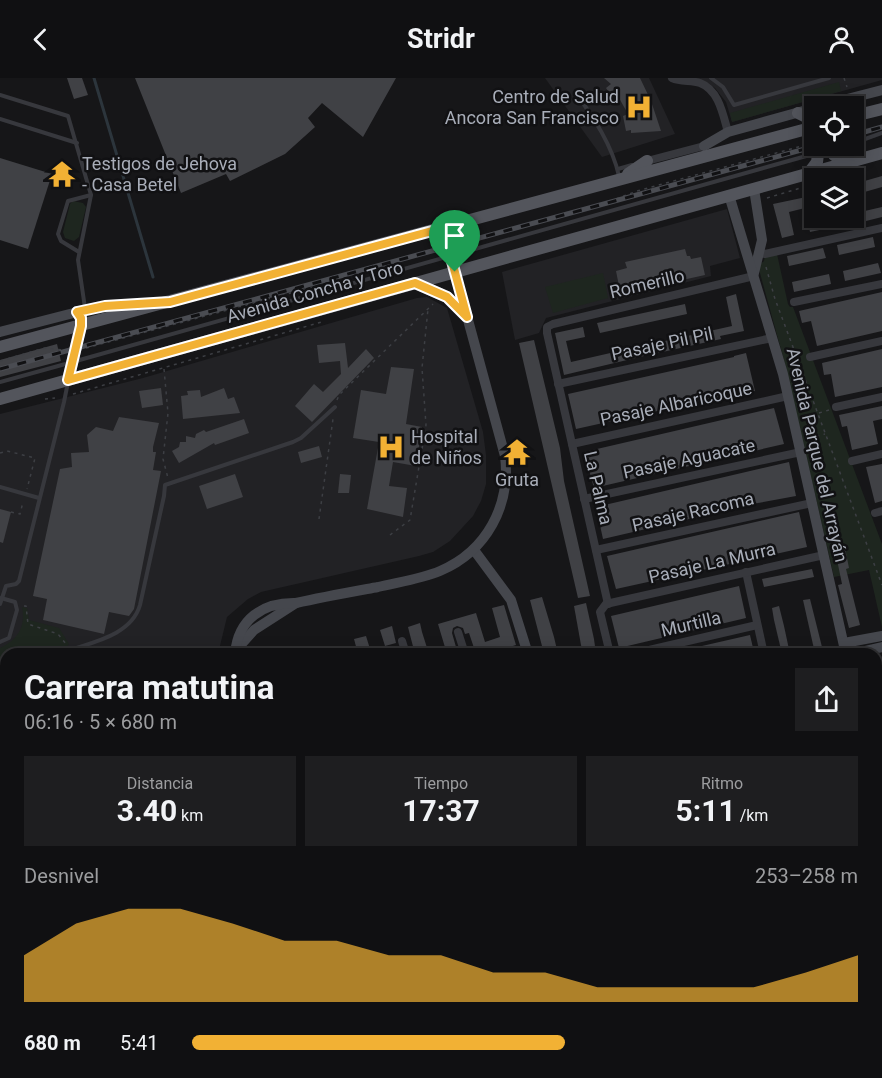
<!DOCTYPE html>
<html lang="es">
<head>
<meta charset="utf-8">
<style>
	:root { --surface:#101012; --page:#1e1e20; --text:#f1f3f6; --muted:#9c9d9f; --line:#303032; --accent:#f2b134 }
	body { margin:0; font-family:Roboto,sans-serif; background:var(--page); color:var(--text); height:100vh; display:flex; flex-direction:column; font-size:22px; white-space:nowrap }
	* { box-sizing:border-box; margin:0 }
	p { font-size:20px; color:var(--muted) }
	.icon { flex:none; width:33px; height:33px; fill:none; stroke:currentColor; stroke-width:2; stroke-linecap:round; stroke-linejoin:round }
	.map { position:relative; flex:1; overflow:hidden }
	.sheet { position:absolute; left:0px; top:570px; width:882px; height:430px; display:flex; flex-direction:column; background:var(--surface); border-radius:18px 18px 0 0; box-shadow:0 3px 15px #0003,0 0 0 2px var(--line) }
	.sheet>* { flex:none }
	.controls { position:absolute; left:804px; top:18px; display:grid; gap:12px }
	.controls a { display:grid; place-items:center; width:60px; height:60px; border-radius:0px; background:var(--surface); box-shadow:0 3px 15px #0003,0 0 0 2px var(--line); font-size:30px }
	.pin { position:absolute; display:grid; place-items:center; width:51px; height:51px; color:#fff; margin:-62px -26px; border-radius:50% 50% 50% 0; rotate:-45deg; box-shadow:0 0 6px #0007 }
	.pin .icon { rotate:45deg }
	.round { display:grid; place-items:center; flex:none; width:63px; height:63px; border-radius:0px; background:var(--page) }
	.head { display:flex; align-items:center; justify-content:space-between; height:102px; padding:0 24px }
	h1 { font-size:33px; font-weight:700; line-height:45px }
	.figures { display:grid; grid-template-columns:repeat(3,1fr); gap:9px; height:102px; padding:6px 24px }
	.figures div { display:grid; align-content:center; border-radius:0px; background:var(--page); text-align:center }
	.figures b { font-size:30px; font-weight:700 }
	.figures small { font-size:16px; font-weight:400 }
	.figures p { font-size:16px }
	.chart { height:168px; padding:12px 24px }
	.chart p { display:flex; justify-content:space-between }
	.chart svg { width:100%; height:108px; margin-top:6px; fill:var(--accent); opacity:.7 }
	ul { padding:0 24px; list-style:none; font-size:20px }
	li { display:grid; grid-template-columns:96px 72px 1fr; align-items:center; height:45px }
	li i { height:15px; border-radius:8px; background:var(--accent) }
	header { display:flex; justify-content:space-between; align-items:center; height:78px; padding:0 24px; background:var(--surface); font-size:27px; font-weight:700 }
	.map>svg:first-child { display:block }
	.built { fill:#222225 }
	.green { fill:#1e261f }
	.lines { fill:none; stroke-linecap:round; stroke-linejoin:round }
	.stream { stroke:#2c353c; stroke-width:3 }
	.building { fill:#404145 }
	.path { stroke:#3d3f44; stroke-width:1.5; stroke-dasharray:3 4.5; stroke-linecap:butt }
	.lane { stroke:#37383d; stroke-width:4 }
	.street { stroke:#37383d; stroke-width:8 }
	.secondary { stroke:#45474d; stroke-width:10 }
	.primary { stroke:#53555c; stroke-width:12 }
	.rail-casing { stroke:#4a4c52; stroke-width:5 }
	.rail { stroke:#111113; stroke-width:3; stroke-dasharray:9; stroke-linecap:butt }
	.route-casing { stroke:#fff; stroke-width:12 }
	.route { stroke:#f2b134; stroke-width:8 }
	.labels { text-anchor:middle; stroke-width:5; stroke-linejoin:round; paint-order:stroke }
	.poi-label { font-size:18px; fill:#a8adb8; stroke:#111113; text-anchor:start }
	.street-label { font-size:18px; fill:#a8adb8; stroke:#111113 }
</style>
</head>
<body>
<header><svg class="icon" aria-label="back" viewBox="0 0 24 24"><path d="M15 5l-7 7 7 7"/></svg>Stridr<svg class="icon" aria-label="person" viewBox="0 0 24 24"><circle cx="12" cy="8" r="4"/><path d="M4 21q1-7 8-7t8 7"/></svg></header>
<div class="map">
<svg width="882" height="1000" viewBox="0 0 882 1000">
	<rect width="100%" height="100%" fill="#161618"/>
	<!-- built -->
	<g class="built">
		<path d="M545 0H649L675 56 602 79Z"/>
		<path d="M681 0H882V2L732 44 726 24 715 10 708 5Z"/>
		<path d="M727 131 740 180 710 188 711 198 546 240 539 255 515 262 502 194Z"/>
		<path d="M427 219 447 230 483 354 486 377V406L481 423 473 438 450 463 433 474 419 478 261 514 248 521 227 539 218 576H6V994L128 995 127 1000H0V336L143 300 417 220Z"/>
	</g>
	<!-- green -->
	<g class="green">
		<path d="M839 4 841 13 732 44 730 35Z"/>
		<path d="M73 123 83 125 86 129 79 159 74 163 65 160 63 154 70 126Z"/>
		<path d="M777 176 788 226 790 229H793L882 466V549L869 492 834 499 785 286 758 188 764 183 765 178Z"/>
		<path d="M603 195 608 220 553 235 545 209Z"/>
		<path d="M22 529 27 530 29 542 59 550 69 566 60 576H6V588L0 585V570C18 562 26 548 22 529Z"/>
	</g>
	<g class="lines">
		<!-- stream -->
		<path class="stream" d="M94 0 153 199"/>
	</g>
	<!-- building -->
	<g class="building">
		<path d="M67 0H82L88 17 74 21Z"/>
		<path d="M135 0H396L363 59 322 25 308 40 315 49 285 76 230 103 226 96 181 115Z"/>
		<path d="M604 0H640L651 23 661 53 631 55V52L626 53 623 38 628 36 619 20 615 23 606 10 611 6Z"/>
		<path d="M0 80 52 96 28 171 0 162Z"/>
		<path d="M882 98V109L854 117V106Z"/>
		<path d="M811 118 814 140 817 142 842 140 843 147 810 154 805 130 789 134 794 157 782 160 773 126Z"/>
		<path d="M882 129V139L858 145 856 135Z"/>
		<path d="M873 159 875 169 839 177 837 167Z"/>
		<path d="M823 170 826 180 789 188 787 178Z"/>
		<path d="M685 171 687 178H690L691 181 701 179 705 197 628 214 627 206 619 208 616 193 627 190 625 184Z"/>
		<path d="M878 185 881 195 845 203 843 193Z"/>
		<path d="M829 196 831 206 794 214 792 204Z"/>
		<path d="M882 214V253L817 268 811 243 802 245 799 233Z"/>
		<path d="M736 216 744 253 720 258 721 261 658 275 656 265 732 248 726 219Z"/>
		<path d="M685 226 687 236 600 255 597 245Z"/>
		<path d="M583 249 585 259 566 263 571 284 641 268 644 278 564 297 555 255Z"/>
		<path d="M534 262 560 370 564 403 590 518 578 520 519 265Z"/>
		<path d="M345 265 348 290 366 271 374 280 312 344 295 328 314 306 323 314 341 296 340 283 319 285 317 267Z"/>
		<path d="M57 266 61 283 0 299V282Z"/>
		<path d="M882 271V309L835 319 831 296 824 297 822 285Z"/>
		<path d="M746 275 755 313 743 315V314L576 351 568 316 734 279V278Z"/>
		<path d="M391 289 414 291 406 346 422 349 416 388 393 384 389 408 407 410 403 439 367 431 379 364 353 360 361 312 386 316Z"/>
		<path d="M161 310 163 327 142 330 139 313Z"/>
		<path d="M224 310 228 321 234 319 240 335 183 341 181 318 188 317 187 313 200 312 201 319Z"/>
		<path d="M882 328V341L873 343 878 366 852 372 847 348 842 349 839 337Z"/>
		<path d="M774 330 784 366 594 410 584 374Z"/>
		<path d="M119 339 159 345 153 369V374H156L153 392 161 393 134 531 129 538 109 534 104 556 43 542 47 521 33 518 60 391 72 389 71 375 89 374 87 357 96 349 113 353Z"/>
		<path d="M244 341 249 355 215 367 214 365 179 385 172 373 179 369 180 364H186V358L195 360 196 356 204 352 206 354Z"/>
		<path d="M319 368 322 379 301 385 298 374Z"/>
		<path d="M789 384 796 418 758 425 603 461 596 429Z"/>
		<path d="M882 386V423L875 425 866 389Z"/>
		<path d="M235 396 243 419 207 431 199 408Z"/>
		<path d="M340 396 351 397 349 415H338Z"/>
		<path d="M0 431 11 434 3 465 0 464Z"/>
		<path d="M799 434 807 469 616 511 607 478Z"/>
		<path d="M845 470 849 490 846 491 860 547 849 550 838 507 842 506 835 472Z"/>
		<path d="M812 491 814 499 764 509 762 501Z"/>
		<path d="M739 508 746 540 619 570 611 538Z"/>
		<path d="M542 519 554 559 558 576H544L542 568 530 522Z"/>
		<path d="M810 521 822 569 814 571 803 522Z"/>
		<path d="M586 525 594 561 596 576H583L581 567 574 528Z"/>
		<path d="M504 527 516 567 493 574V576H476L469 555 465 556 463 550 457 548 453 550 452 555 458 576H447L438 546 476 535 485 564 500 559 492 530Z"/>
		<path d="M779 528 784 548 790 576H782L774 542 772 530Z"/>
		<path d="M420 545 422 554 429 576H415L410 557 408 549Z"/>
		<path d="M392 548 396 565 385 568 380 552Z"/>
		<path d="M750 557 753 570 723 576H680V573Z"/>
		<path d="M366 558 371 574 358 576 354 561Z"/>
	</g>
	<g class="lines">
		<!-- path -->
		<g class="path">
			<path d="M844 0 847 9"/>
			<path d="M767 120 814 106"/>
			<path d="M595 129 637 113 809 66"/>
			<path d="M766 189 775 221 882 507"/>
			<path d="M86 270 313 209"/>
			<path d="M49 279 55 278"/>
			<path d="M0 283 45 270 63 272"/>
			<path d="M164 291 168 335 163 381 168 400"/>
			<path d="M73 316 325 243"/>
			<path d="M45 321 55 320"/>
			<path d="M337 322 339 317 433 226"/>
			<path d="M819 335 829 332"/>
			<path d="M809 360 825 356"/>
			<path d="M0 375 7 373 35 380 27 411"/>
			<path d="M11 434 20 436 23 424"/>
			<path d="M319 441 333 341"/>
			<path d="M390 457 410 442 426 347 422 290 428 231"/>
			<path d="M24 528H26L28 546 58 556 66 566"/>
			<path d="M0 593 6 602"/>
			<path d="M0 615 6 605"/>
		</g>
		<!-- lane -->
		<g class="lane">
			<path d="M711 0 723 9 734 27 829 0"/>
			<path d="M575 14C594 40 612 67 619 98"/>
			<path d="M0 17 68 38 91 117 78 182 85 230"/>
			<path d="M0 41 77 65"/>
			<path d="M854 65 882 55"/>
			<path d="M833 71 844 68"/>
			<path d="M618 91 632 87"/>
			<path d="M79 174 61 163 58 156 68 123 91 117"/>
			<path d="M76 283 817 75"/>
			<path d="M0 304 69 285"/>
			<path d="M0 409 39 420"/>
			<path d="M0 526 6 508 16 506 19 503 64 324 68 304"/>
			<path d="M0 564 9 560 17 532 15 524 1 520"/>
			<path d="M68 576 73 571C98 563 132 555 140 527L164 418 165 407 293 364 301 360 335 329"/>
			<path d="M0 639 6 636"/>
			<path d="M0 661 6 671"/>
			<path d="M0 710 6 702"/>
			<path d="M112 1000 113 994"/>
		</g>
		<!-- street -->
		<g class="street">
			<path d="M672 0C681 4 691 2 700 5 719 12 723 37 728 54"/>
			<path d="M647 83 704 68"/>
			<path d="M760 175 765 176 882 150"/>
			<path d="M794 224 882 206"/>
			<path d="M810 279 882 263"/>
			<path d="M558 306 772 260"/>
			<path d="M836 329 882 319"/>
			<path d="M572 366 788 318"/>
			<path d="M852 383 882 376"/>
			<path d="M584 421 801 374"/>
			<path d="M875 435 882 433"/>
			<path d="M596 472 812 425"/>
			<path d="M746 494 764 576"/>
			<path d="M608 526 547 255V249L553 246 754 198"/>
			<path d="M458 554 465 576"/>
			<path d="M402 563 406 576"/>
			<path d="M610 576 600 534 606 526 824 477"/>
			<path d="M632 576 757 547"/>
			<path d="M876 627 882 626"/>
			<path d="M876 680 882 679"/>
			<path d="M876 734 882 732"/>
			<path d="M876 872 882 870"/>
			<path d="M876 877 882 906"/>
			<path d="M461 994 463 1000"/>
			<path d="M519 994 521 1000"/>
			<path d="M569 994 571 1000"/>
			<path d="M632 994 633 1000"/>
			<path d="M690 994 691 1000"/>
			<path d="M743 994 744 1000"/>
			<path d="M795 994 797 1000"/>
			<path d="M426 1000 443 994"/>
			<path d="M848 1000V994"/>
			<path d="M864 1000 882 996"/>
		</g>
		<!-- secondary -->
		<g class="secondary">
			<path d="M820 28 882 12"/>
			<path d="M704 68 728 54 814 30"/>
			<path d="M754 111 762 162 754 195"/>
			<path d="M729 117 783 296 844 568 847 573 856 575 882 569"/>
			<path d="M0 254 97 229 146 226"/>
			<path d="M474 472 511 522 528 576"/>
			<path d="M844 565 882 558"/>
			<path d="M238 570 254 552 296 525"/>
			<path d="M235 576C238 541 263 524 296 525 323 519 351 514 378 509 399 504 421 501 440 493 487 473 511 427 505 378L443 150"/>
			<path d="M876 804 882 803"/>
			<path d="M144 1000 145 994"/>
			<path d="M216 1000 233 994"/>
		</g>
		<!-- primary -->
		<g class="primary">
			<path d="M831 28 834 25"/>
			<path d="M798 35 808 40 814 50"/>
			<path d="M854 38 882 31"/>
			<path d="M830 68 834 77 846 85"/>
			<path d="M628 96 647 83"/>
			<path d="M808 96 817 84 819 68"/>
			<path d="M415 205 447 219 467 239"/>
			<path d="M0 269 814 49"/>
			<path d="M68 302 81 247V240L77 234"/>
			<path d="M0 321 882 75"/>
		</g>
		<defs>
			<g id="rail">
				<path d="M854 57 882 49"/>
				<path d="M0 291 816 68"/>
			</g>
		</defs>
		<!-- rail casing -->
		<use href="#rail" class="rail-casing"/>
		<!-- rail -->
		<use href="#rail" class="rail"/>
	</g>
	<g class="lines">
		<defs>
			<path id="route" d="M443 150 467 239 447 219 415 205 68 302 81 248V240L77 234 105 228 170 224Z"/>
		</defs>
		<!-- route casing -->
		<use href="#route" class="route-casing"/>
		<!-- route -->
		<use href="#route" class="route"/>
	</g>
	<!-- icons -->
	<defs>
		<symbol id="hospital-bare" viewBox="-9 -9 18 18"><path d="M-5-5h3v3.5h4V-5h3V5h-3V1.5h-4V5h-3Z" fill="#f2b134" stroke="#111113" stroke-width="2.5" paint-order="stroke"/></symbol>
		<symbol id="temple-bare" viewBox="-9 -9 18 18"><path d="M0-6L5-2H3V0L6.5 2.5H4V6H1.5V3h-3V6H-4V2.5H-6.5L-3 0V-2H-5Z" fill="#f2b134" stroke="#111113" stroke-width="2.5" paint-order="stroke"/></symbol>
	</defs>
	<g fill-rule="evenodd">
		<use href="#hospital-bare" x="620" y="10" width="38" height="38"/>
		<use href="#temple-bare" x="43" y="77" width="38" height="38"/>
		<use href="#hospital-bare" x="372" y="350" width="38" height="38"/>
		<use href="#temple-bare" x="498" y="355" width="38" height="38"/>
	</g>
	<g class="labels">
		<!-- poi labels -->
		<g class="poi-label">
			<text x="619" y="25" text-anchor="end">Centro de Salud<tspan x="619" dy="21">Ancora San Francisco</tspan></text>
			<text x="82" y="92">Testigos de Jehova<tspan x="82" dy="21">- Casa Betel</tspan></text>
			<text x="411" y="365">Hospital<tspan x="411" dy="21">de Niños</tspan></text>
			<text x="517" y="408" text-anchor="middle">Gruta</text>
		</g>
		<!-- street labels -->
		<g class="street-label">
			<text transform="translate(647 206) rotate(-13)" y="6">Romerillo</text>
			<text transform="translate(315 214) rotate(-16)" y="6">Avenida Concha y Toro</text>
			<text transform="translate(662 266) rotate(-12)" y="6">Pasaje Pil Pil</text>
			<text transform="translate(676 326) rotate(-12)" y="6">Pasaje Albaricoque</text>
			<text transform="translate(817 377) rotate(77)" y="6">Avenida Parque del Arrayán</text>
			<text transform="translate(689 381) rotate(-12)" y="6">Pasaje Aguacate</text>
			<text transform="translate(598 410) rotate(77)" y="6">La Palma</text>
			<text transform="translate(693 434) rotate(-13)" y="6">Pasaje Racoma</text>
			<text transform="translate(712 485) rotate(-13)" y="6">Pasaje La Murra</text>
			<text transform="translate(691 546) rotate(-13)" y="6">Murtilla</text>
		</g>
	</g>
</svg>
<div class="controls">
<a><svg class="icon" aria-label="locate" viewBox="0 0 24 24"><circle cx="12" cy="12" r="6"/><path d="M12 2v4M12 18v4M2 12h4M18 12h4"/></svg></a>
<a><svg class="icon" aria-label="layers" viewBox="0 0 24 24"><path d="M12 4l9 5-9 5-9-5zM3 14l9 5 9-5"/></svg></a>
</div>
<div class="pin" style="left:455px;top:194px;background:#1e9e55"><svg class="icon" aria-label="arrive" viewBox="0 0 24 24"><path d="M6 21V4h12l-3 4 3 4H6"/></svg></div>
<section class="sheet">
<div class="head"><div><h1>Carrera matutina</h1><p>06:16 · 5 × 680 m</p></div><a class="round"><svg class="icon" aria-label="share" viewBox="0 0 24 24"><path d="M12 15V3M7 8l5-5 5 5M5 13v7h14v-7"/></svg></a></div>
<div class="figures">
<div><p>Distancia</p><b>3.40<small> km</small></b></div>
<div><p>Tiempo</p><b>17:37</b></div>
<div><p>Ritmo</p><b>5:11<small> /km</small></b></div>
</div>
<div class="chart"><p><span>Desnivel</span>253–258 m</p>
<svg viewBox="0 0 160 44" preserveAspectRatio="none"><path d="M0 44V25L10 12L20 6L30 6L40 12L50 19L60 19L70 25L80 25L90 32L100 32L110 38L120 38L130 38L140 38L150 32L160 25V44z"/></svg>
</div>
<ul>
<li><b>680 m</b>5:41<i style="width:56%"></i></li>
</ul>
</section>
</div>
</body>
</html>
